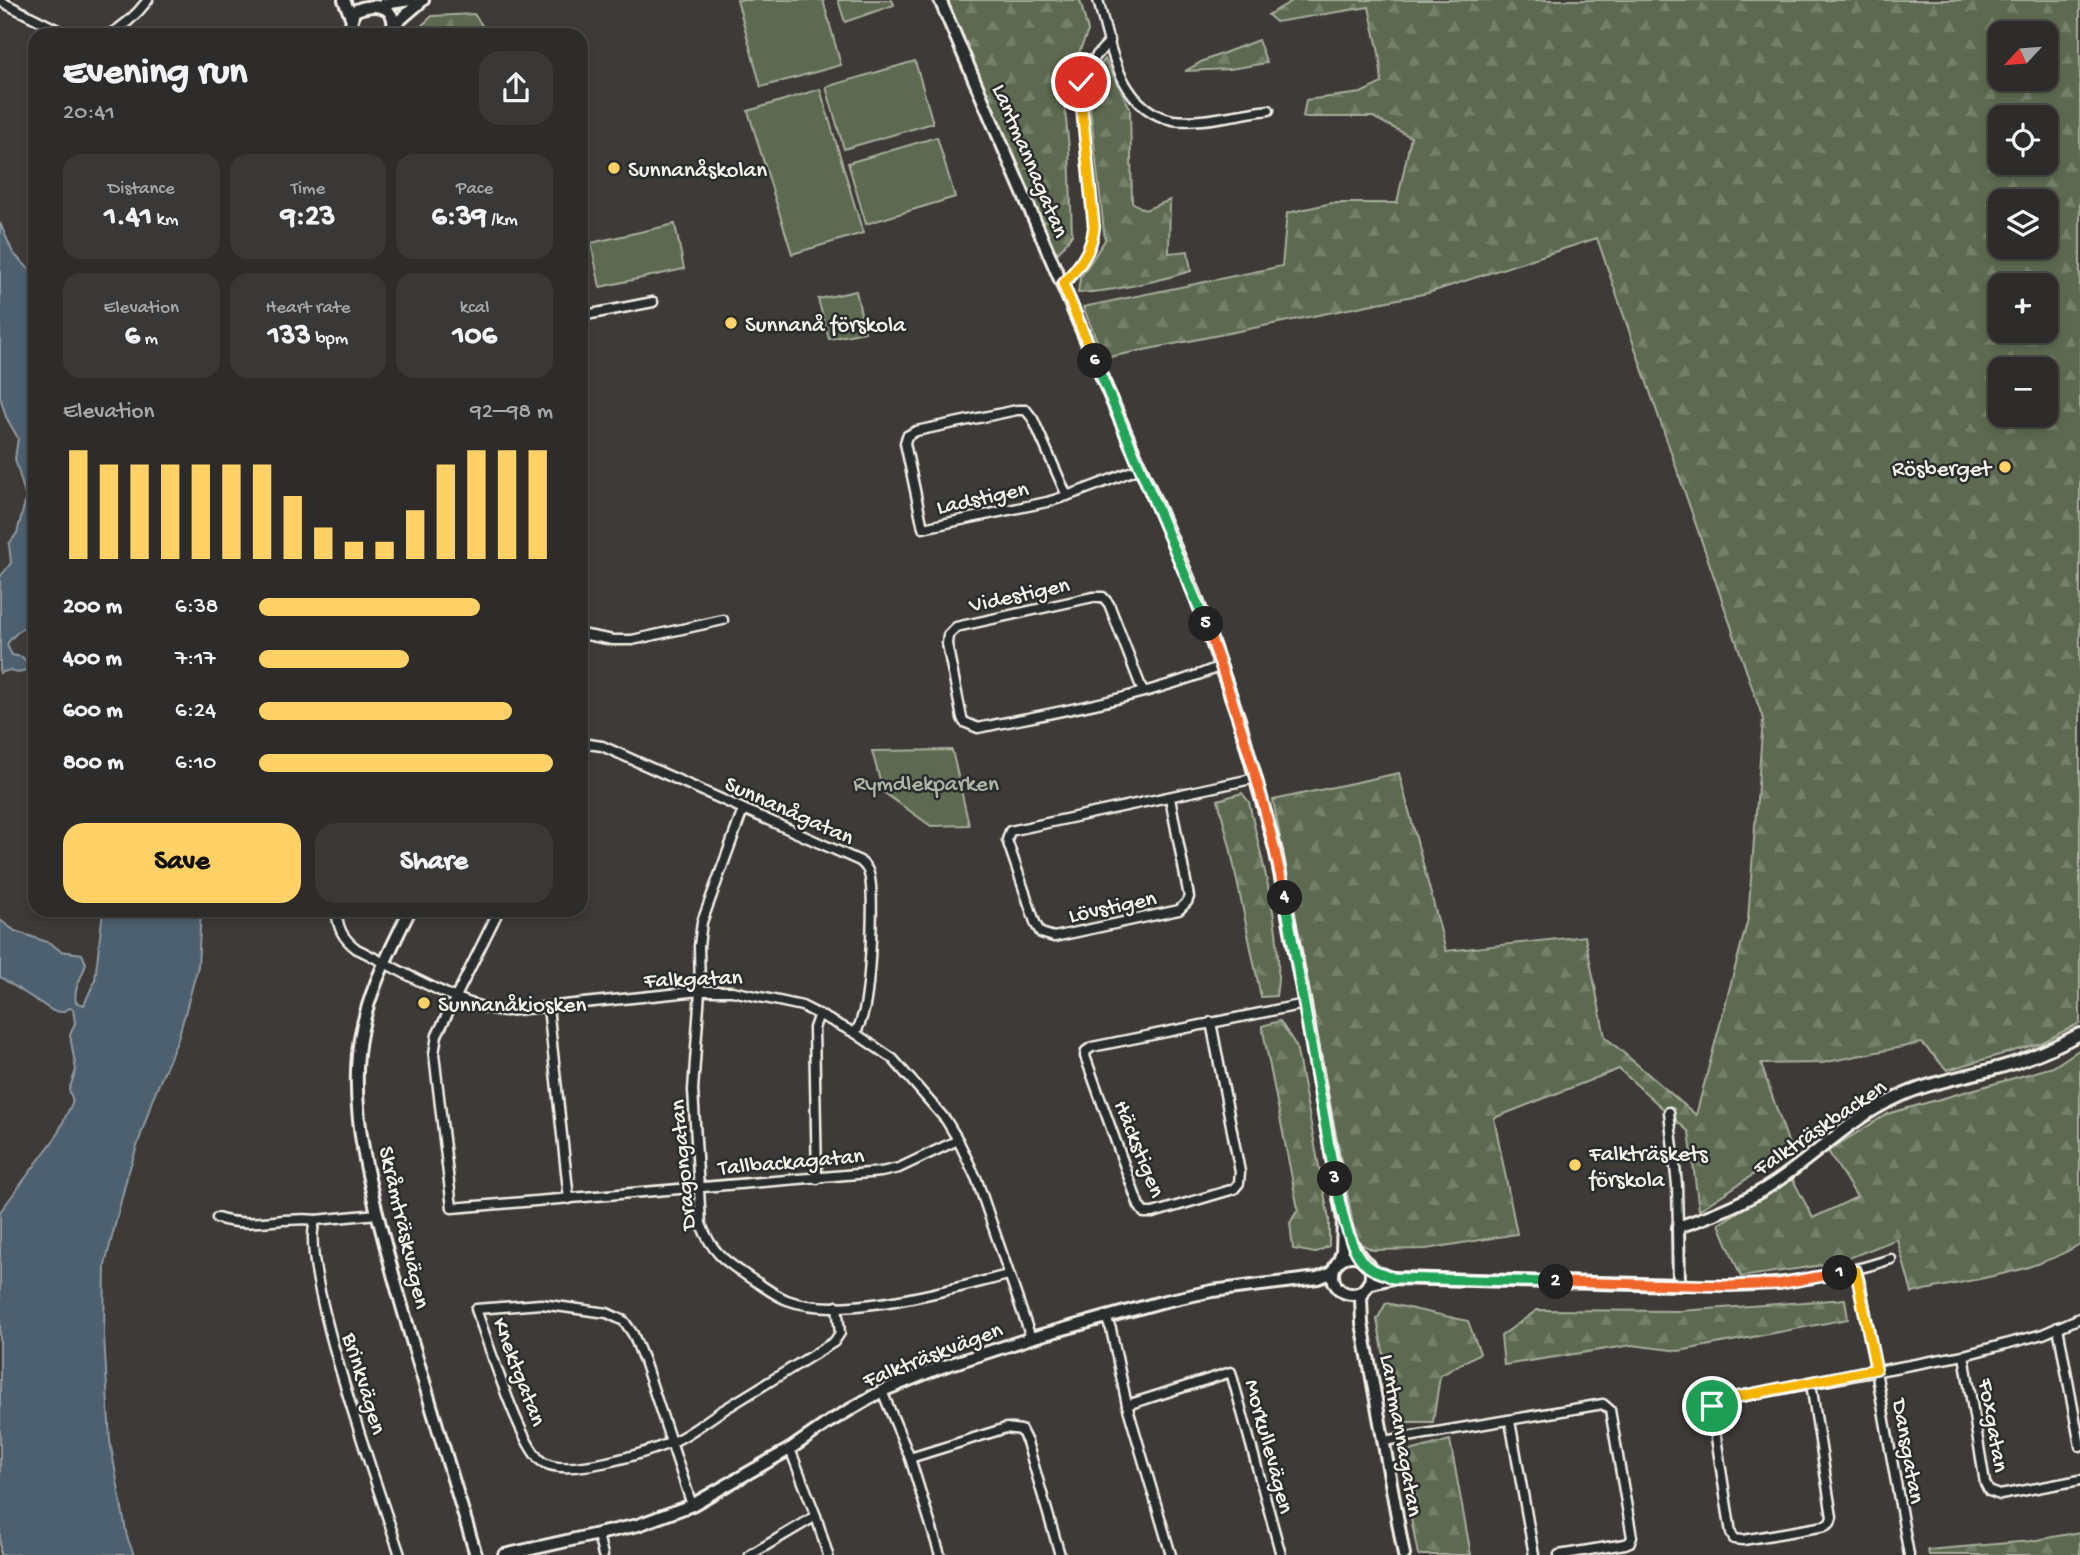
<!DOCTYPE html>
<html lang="en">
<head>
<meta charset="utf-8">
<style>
	:root { --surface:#2e2c2a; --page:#3a3836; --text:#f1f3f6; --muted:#a7a7a8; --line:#494847; --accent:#ffd166 }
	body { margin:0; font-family:"Gochi Hand",sans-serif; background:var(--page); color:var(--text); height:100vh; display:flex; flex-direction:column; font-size:26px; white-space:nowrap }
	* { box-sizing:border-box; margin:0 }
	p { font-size:23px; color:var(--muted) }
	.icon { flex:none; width:38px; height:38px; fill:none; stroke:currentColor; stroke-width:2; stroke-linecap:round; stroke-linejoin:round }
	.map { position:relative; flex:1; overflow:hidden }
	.details { position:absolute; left:28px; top:28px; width:560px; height:889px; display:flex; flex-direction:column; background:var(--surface); border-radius:21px; box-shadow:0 4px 10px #0003,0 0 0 2px var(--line) }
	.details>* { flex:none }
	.needle { width:46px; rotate:244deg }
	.controls { position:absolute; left:1988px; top:21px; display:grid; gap:14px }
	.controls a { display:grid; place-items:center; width:70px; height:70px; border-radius:14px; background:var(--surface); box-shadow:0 4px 10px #0003,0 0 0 2px var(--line); font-size:35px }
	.pin { position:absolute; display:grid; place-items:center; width:60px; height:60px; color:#fff; margin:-30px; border:4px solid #fff; border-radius:50%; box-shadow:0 2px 7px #0007 }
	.km { position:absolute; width:35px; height:35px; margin:-18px; border-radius:50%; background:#222; color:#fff; font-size:19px; line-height:35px; text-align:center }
	.round { display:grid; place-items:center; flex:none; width:74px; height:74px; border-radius:21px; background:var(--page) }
	.overview { display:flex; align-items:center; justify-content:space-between; height:119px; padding:0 35px }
	h1 { font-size:38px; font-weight:700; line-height:52px }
	.figures { display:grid; grid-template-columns:repeat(3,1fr); gap:10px; height:119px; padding:7px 35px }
	.figures div { display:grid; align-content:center; border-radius:18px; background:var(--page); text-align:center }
	.figures b { font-size:30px; font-weight:700 }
	.figures small { font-size:19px; font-weight:400 }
	.figures p { font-size:19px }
	.chart { height:196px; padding:14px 35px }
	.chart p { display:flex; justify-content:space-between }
	.chart svg { width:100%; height:126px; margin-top:7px; stroke:var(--accent); stroke-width:6 }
	.action { display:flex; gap:14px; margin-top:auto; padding:14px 35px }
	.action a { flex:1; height:80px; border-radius:21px; background:var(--accent); color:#111; font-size:28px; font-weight:700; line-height:80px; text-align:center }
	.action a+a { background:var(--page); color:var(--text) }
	ul { padding:0 35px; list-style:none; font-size:23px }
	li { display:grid; grid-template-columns:112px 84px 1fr; align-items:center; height:52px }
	li i { height:18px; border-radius:9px; background:var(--accent) }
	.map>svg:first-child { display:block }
	.green { fill:#5d6a51; stroke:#a8ae9c; stroke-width:2 }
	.forest { fill:url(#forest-firs); stroke:#a8ae9c; stroke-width:2; fill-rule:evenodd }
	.water { fill:#4e6070; stroke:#909aa0; stroke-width:2 }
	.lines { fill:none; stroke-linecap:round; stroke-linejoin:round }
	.street-casing { stroke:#f4f1e8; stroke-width:13 }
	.secondary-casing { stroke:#f4f1e8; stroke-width:16 }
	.street { stroke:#2a2d2e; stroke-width:8 }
	.secondary { stroke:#2a2d2e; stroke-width:10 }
	.split-1-casing { stroke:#fff; stroke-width:14 }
	.split-2-casing { stroke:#fff; stroke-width:14 }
	.split-3-casing { stroke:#fff; stroke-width:14 }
	.split-4-casing { stroke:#fff; stroke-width:14 }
	.split-5-casing { stroke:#fff; stroke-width:14 }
	.split-6-casing { stroke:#fff; stroke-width:14 }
	.split-7-casing { stroke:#fff; stroke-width:14 }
	.split-1 { stroke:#f5b400; stroke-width:9 }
	.split-2 { stroke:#f0652b; stroke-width:9 }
	.split-3 { stroke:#22a559; stroke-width:9 }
	.split-4 { stroke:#22a559; stroke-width:9 }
	.split-5 { stroke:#f0652b; stroke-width:9 }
	.split-6 { stroke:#22a559; stroke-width:9 }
	.split-7 { stroke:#f5b400; stroke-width:9 }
	.poi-dot { fill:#ffd166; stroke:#2a2d2e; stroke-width:2.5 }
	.labels { text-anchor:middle; stroke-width:5; stroke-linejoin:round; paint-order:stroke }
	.street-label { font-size:23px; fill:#f4f1e8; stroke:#2a2d2e }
	.poi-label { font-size:23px; fill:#f4f1e8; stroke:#2a2d2e; text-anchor:start }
	.park-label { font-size:23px; fill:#b0b4a4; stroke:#2a2d2e }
</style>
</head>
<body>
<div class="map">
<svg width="2080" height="1555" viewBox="0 0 2080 1555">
	<defs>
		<pattern id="forest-firs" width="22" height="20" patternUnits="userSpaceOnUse" patternTransform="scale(1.75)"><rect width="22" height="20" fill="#5d6a51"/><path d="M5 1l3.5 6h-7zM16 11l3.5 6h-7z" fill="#75806a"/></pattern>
	</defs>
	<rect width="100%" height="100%" fill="#3d3a38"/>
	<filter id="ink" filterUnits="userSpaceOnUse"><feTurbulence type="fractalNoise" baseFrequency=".0143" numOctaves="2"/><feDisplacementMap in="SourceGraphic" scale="14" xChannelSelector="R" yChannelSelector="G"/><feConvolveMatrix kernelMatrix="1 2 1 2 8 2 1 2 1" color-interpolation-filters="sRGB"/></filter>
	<g filter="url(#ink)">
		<!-- green -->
		<g class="green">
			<path d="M737 0H823L841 65 761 87Z"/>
			<path d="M838 0H892L894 5 845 22Z"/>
			<path d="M915 61 933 123 844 149 826 87Z"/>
			<path d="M820 89 863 233 792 254 748 111Z"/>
			<path d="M937 137 955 197 866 224 848 163Z"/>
			<path d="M675 224 684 269 600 287 591 243Z"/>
			<path d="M856 291 865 332 829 339 818 299Z"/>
			<path d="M952 750 969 825 931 826 883 792 872 751Z"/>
		</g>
		<!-- forest -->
		<g class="forest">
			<path d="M946 0H1080L1088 31 1063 91 1069 148 1072 235 1058 253 1050 244Z"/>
			<path d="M1294 0H2080V1023L2041 1043 1947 1070 1922 1043 1822 1063 1761 1064 1791 1150 1699 1210 1689 1132 1619 1069 1494 1118 1517 1234 1426 1249 1373 1250 1361 1244 1355 1235 1273 800 1399 773 1446 951 1585 936 1605 1037 1696 1115 1748 919 1763 719 1597 238 1428 293 1104 358 1083 307 1282 266 1287 213 1332 203H1397L1411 137 1373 117H1303L1306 100 1361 93 1382 83 1379 53 1369 7 1276 22 1268 15ZM2000 33H2046V79H2000ZM2000 117H2046V163H2000ZM2000 201H2046V247H2000ZM2000 285H2046V331H2000ZM2000 369H2046V415H2000Z"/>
			<path d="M474 14 489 35H418V29L432 16Z"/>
			<path d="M1258 40 1267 63 1230 69 1185 71 1203 61Z"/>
			<path d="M1105 59 1130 108 1132 202 1145 210 1170 200 1169 253 1188 251 1191 271C1154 282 1116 291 1078 293L1080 278 1105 240 1087 81Z"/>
			<path d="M1242 793 1249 802C1261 860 1286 938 1276 996L1261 997 1230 847 1218 800Z"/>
			<path d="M1280 1021 1296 1046 1329 1219V1246L1315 1253 1293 1249 1290 1223 1298 1209 1262 1026Z"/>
			<path d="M2080 1049V1244C2031 1275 1968 1279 1912 1293L1897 1239 1836 1263 1741 1277 1719 1224 1792 1178 1813 1218 1857 1197 1828 1151 1887 1114 2053 1067Z"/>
			<path d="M1845 1299 1848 1319 1679 1351 1632 1345 1504 1365 1501 1336 1537 1310 1680 1311Z"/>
			<path d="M1386 1303 1468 1321 1480 1353 1440 1376 1433 1422H1397L1377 1320Z"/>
			<path d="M1450 1440 1471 1555H1418L1399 1454Z"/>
			<path d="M2080 1532V1555H1929L1928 1550 2031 1541Z"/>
		</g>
		<!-- water -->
		<g class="water">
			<path d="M0 223 13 253 35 275V617C27 627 11 634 7 645L12 655 22 657 28 663 27 669 19 673 10 670 0 673V577L11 563 9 544 17 533 26 498 15 459 18 438 6 417 0 396Z"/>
			<path d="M103 910H201L198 966 178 1039 153 1098 127 1177 105 1265 104 1335 110 1441 127 1537 134 1555H0V1212L56 1137 73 1101 69 1090 76 1070 70 1035 75 1023 73 1009 70 1008 62 1012 53 1011 0 977V920L15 931 50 943 61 951 82 954 86 963C83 976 73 988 76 1002L84 1005 95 980Z"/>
		</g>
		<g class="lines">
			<defs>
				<g id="street">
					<path d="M1098 0C1110 44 1119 110 1173 120 1201 124 1241 113 1269 110"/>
					<path d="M0 1 68 35"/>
					<path d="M108 35C124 27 137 14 148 0"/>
					<path d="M1063 284C1079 267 1092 251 1094 227L1081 99C1082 71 1091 60 1110 41"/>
					<path d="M581 316 653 302"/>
					<path d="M1067 496 1033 419 1026 410H1017L916 431 907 436 905 443 923 528 1047 502C1079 493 1109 480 1140 468"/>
					<path d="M581 634 613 640H632L723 620"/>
					<path d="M1143 692 1109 604 1103 597H1093L956 627 948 635 947 644 962 718 964 722 978 728C1060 711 1144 698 1221 666"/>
					<path d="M581 751 588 744 602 746 860 861C864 865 868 868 869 874 875 894 870 997 862 1017 861 1023 858 1028 855 1033"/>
					<path d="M1170 798 1189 897 1187 902 1179 910 1054 937 1041 933 1036 925 1007 840 1010 831 1256 778"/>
					<path d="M743 810 702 922 699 946 700 991 693 1090 701 1224C712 1253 725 1261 750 1278 762 1285 774 1295 787 1300 842 1321 951 1289 1008 1275"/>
					<path d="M336 910C338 928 342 938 357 949 399 969 461 1008 506 1011L700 991H732L802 1006 855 1033 893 1059 946 1120 958 1140 977 1180 1031 1338"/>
					<path d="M499 910 437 1035 434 1054 452 1208 881 1172 899 1168 958 1140"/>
					<path d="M548 1007 569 1199"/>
					<path d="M1211 1022 1240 1172 1239 1183 1234 1189 1153 1213H1144L1139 1206 1085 1056 1086 1051 1092 1047 1305 1004"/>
					<path d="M1669 1112 1677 1185 1678 1227"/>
					<path d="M817 1179 814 1028 819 1014"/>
					<path d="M377 1214 316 1220C295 1258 383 1502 400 1555"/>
					<path d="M217 1218C250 1229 283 1216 316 1220"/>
					<path d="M1856 1271 1861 1287 1909 1555"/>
					<path d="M1679 1285C1751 1287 1822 1282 1891 1259"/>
					<path d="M1105 1316 1111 1329 1127 1405 1171 1555"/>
					<path d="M2058 1327 2080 1446"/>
					<path d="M1964 1355 1985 1483 1989 1491 2000 1495 2080 1480"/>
					<path d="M1811 1384 1832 1517 1830 1523 1825 1526 1743 1540 1734 1539 1731 1533 1712 1412V1406L1717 1401 1964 1355 2043 1334 2080 1318"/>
					<path d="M882 1391 910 1458 940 1555"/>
					<path d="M1127 1405 1231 1372 1281 1555"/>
					<path d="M1510 1421 1534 1555"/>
					<path d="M1384 1441 1603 1404 1610 1410 1632 1537 1630 1542 1625 1544 1559 1555"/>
					<path d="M790 1449 816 1516 828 1555"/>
					<path d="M910 1458 1006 1428 1021 1430 1027 1442 1060 1555"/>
					<path d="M692 1505 644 1361 633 1334 624 1321 607 1313 541 1304 476 1309C487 1340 520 1444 541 1461 564 1479 645 1453 670 1443 688 1436 704 1422 720 1412 758 1389 796 1365 834 1342L840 1333 837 1306"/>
					<path d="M598 1535 603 1555"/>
					<path d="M750 1555 816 1516"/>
				</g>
				<g id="secondary">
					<path d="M344 0 351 17"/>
					<path d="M940 0 1195 594 1239 719 1276 852 1305 1004 1343 1220 1342 1252 1338 1262"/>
					<path d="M384 4 410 0"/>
					<path d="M394 25 423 0"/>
					<path d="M355 35 351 24 354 11C376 0 401 7 391 35"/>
					<path d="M410 910C387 956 363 1002 358 1054 351 1126 375 1206 393 1274 419 1368 448 1462 476 1555"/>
					<path d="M1345 1226 1352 1244 1363 1260"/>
					<circle cx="1352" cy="1275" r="19"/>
					<path d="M1368 1284 1393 1278 1679 1285 1678 1227C1711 1216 1742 1204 1771 1185 1813 1158 1848 1120 1894 1099 1928 1082 1965 1077 2001 1067 2029 1059 2055 1047 2080 1034"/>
					<path d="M1365 1288 1361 1298 1362 1323 1404 1555"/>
					<path d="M504 1555 638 1525 692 1505 790 1449 829 1422 882 1391 936 1369 1031 1338 1161 1302 1212 1291 1318 1278 1333 1272"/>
				</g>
			</defs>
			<!-- street casing -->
			<use href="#street" class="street-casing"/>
			<!-- secondary casing -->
			<use href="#secondary" class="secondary-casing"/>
			<!-- street -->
			<use href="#street" class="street"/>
			<!-- secondary -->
			<use href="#secondary" class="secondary"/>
		</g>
	</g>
	<g class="lines" filter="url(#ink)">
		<defs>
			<path id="split-1" d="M1712 1406 1717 1401 1876 1369 1856 1271 1840 1273"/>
			<path id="split-2" d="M1556 1282 1730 1286 1778 1284 1840 1273"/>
			<path id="split-3" d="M1335 1179C1340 1203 1349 1258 1372 1269 1379 1273 1386 1274 1393 1278L1556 1282"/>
			<path id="split-4" d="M1285 898 1335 1179"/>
			<path id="split-5" d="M1206 624C1238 713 1267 804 1285 898"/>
			<path id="split-6" d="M1095 361 1206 624"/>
			<path id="split-7" d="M1081 82V99L1094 227C1092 251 1079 267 1063 284L1095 361"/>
		</defs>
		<!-- split-1 casing -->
		<use href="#split-1" class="split-1-casing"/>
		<!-- split-2 casing -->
		<use href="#split-2" class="split-2-casing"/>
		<!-- split-3 casing -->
		<use href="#split-3" class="split-3-casing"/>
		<!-- split-4 casing -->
		<use href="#split-4" class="split-4-casing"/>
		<!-- split-5 casing -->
		<use href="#split-5" class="split-5-casing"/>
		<!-- split-6 casing -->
		<use href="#split-6" class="split-6-casing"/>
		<!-- split-7 casing -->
		<use href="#split-7" class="split-7-casing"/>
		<!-- split-1 -->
		<use href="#split-1" class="split-1"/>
		<!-- split-2 -->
		<use href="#split-2" class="split-2"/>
		<!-- split-3 -->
		<use href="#split-3" class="split-3"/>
		<!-- split-4 -->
		<use href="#split-4" class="split-4"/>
		<!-- split-5 -->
		<use href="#split-5" class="split-5"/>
		<!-- split-6 -->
		<use href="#split-6" class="split-6"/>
		<!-- split-7 -->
		<use href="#split-7" class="split-7"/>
	</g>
	<!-- markers -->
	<g class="poi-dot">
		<circle cx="614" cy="168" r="7"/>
		<circle cx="731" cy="323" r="7"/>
		<circle cx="2005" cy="467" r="7"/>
		<circle cx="424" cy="1003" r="7"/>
		<circle cx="1575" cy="1165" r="7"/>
	</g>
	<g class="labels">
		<!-- street labels -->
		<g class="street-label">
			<text transform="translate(1032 160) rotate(67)" y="8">Lantmannagatan</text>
			<text transform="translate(982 496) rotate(-12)" y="8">Ladstigen</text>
			<text transform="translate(1019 593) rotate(-12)" y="8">Videstigen</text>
			<text transform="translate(790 809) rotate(24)" y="8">Sunnanågatan</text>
			<text transform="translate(1112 905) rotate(-12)" y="8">Lövstigen</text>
			<text transform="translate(693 977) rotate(-2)" y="8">Falkgatan</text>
			<text transform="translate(1819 1126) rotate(-34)" y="8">Falkträskbacken</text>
			<text transform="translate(1141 1148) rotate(68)" y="8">Häckstigen</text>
			<text transform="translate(791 1160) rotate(-5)" y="8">Tallbackagatan</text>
			<text transform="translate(681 1165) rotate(-95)" y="8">Dragongatan</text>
			<text transform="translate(406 1227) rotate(77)" y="8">Skråmträskvägen</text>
			<text transform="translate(932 1353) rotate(-21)" y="8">Falkträskvägen</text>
			<text transform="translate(521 1371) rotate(69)" y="8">Knektgatan</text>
			<text transform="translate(366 1383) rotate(73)" y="8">Brinkvägen</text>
			<text transform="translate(1995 1425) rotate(80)" y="8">Foxgatan</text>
			<text transform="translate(1403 1435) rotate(80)" y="8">Lantmannagatan</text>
			<text transform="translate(1271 1446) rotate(75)" y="8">Morkullevägen</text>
			<text transform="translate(1910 1451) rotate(80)" y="8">Dansgatan</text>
		</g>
		<!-- poi labels -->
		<g class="poi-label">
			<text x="628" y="176">Sunnanåskolan</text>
			<text x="745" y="331">Sunnanå förskola</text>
			<text x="1991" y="475" text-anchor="end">Rösberget</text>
			<text x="438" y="1011">Sunnanåkiosken</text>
			<text x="1589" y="1160">Falkträskets<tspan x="1589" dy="26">förskola</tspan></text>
		</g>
		<!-- park labels -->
		<g class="park-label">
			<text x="926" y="790">Rymdlekparken</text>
		</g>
	</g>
</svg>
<div class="controls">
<a><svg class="needle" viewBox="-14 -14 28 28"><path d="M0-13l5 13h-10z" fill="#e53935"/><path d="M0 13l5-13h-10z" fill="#a7a7a8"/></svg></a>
<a><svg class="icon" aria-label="locate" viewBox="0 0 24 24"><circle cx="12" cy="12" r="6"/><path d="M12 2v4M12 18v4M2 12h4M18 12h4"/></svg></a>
<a><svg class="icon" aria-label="layers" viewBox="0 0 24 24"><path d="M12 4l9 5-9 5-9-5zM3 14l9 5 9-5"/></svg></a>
<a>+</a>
<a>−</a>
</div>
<div class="pin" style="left:1712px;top:1406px;background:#1e9e55"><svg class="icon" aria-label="arrive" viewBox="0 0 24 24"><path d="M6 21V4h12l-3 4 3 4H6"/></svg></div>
<div class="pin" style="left:1081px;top:82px;background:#d93025"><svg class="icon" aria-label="check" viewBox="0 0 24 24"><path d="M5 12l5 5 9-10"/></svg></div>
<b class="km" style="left:1840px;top:1273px">1</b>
<b class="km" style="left:1556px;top:1282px">2</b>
<b class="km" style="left:1335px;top:1179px">3</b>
<b class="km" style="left:1285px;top:898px">4</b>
<b class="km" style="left:1206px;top:624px">5</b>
<b class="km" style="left:1095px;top:361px">6</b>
<section class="details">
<div class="overview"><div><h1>Evening run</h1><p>20:41</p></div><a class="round"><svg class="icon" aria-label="share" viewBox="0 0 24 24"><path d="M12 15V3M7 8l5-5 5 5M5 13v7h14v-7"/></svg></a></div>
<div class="figures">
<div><p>Distance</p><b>1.41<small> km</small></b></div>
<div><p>Time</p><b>9:23</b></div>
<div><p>Pace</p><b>6:39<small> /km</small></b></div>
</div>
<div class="figures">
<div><p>Elevation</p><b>6<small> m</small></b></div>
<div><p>Heart rate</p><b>133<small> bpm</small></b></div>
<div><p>kcal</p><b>106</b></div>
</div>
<div class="chart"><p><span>Elevation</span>92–98 m</p>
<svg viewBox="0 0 160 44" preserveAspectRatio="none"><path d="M5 44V6M15 44V11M25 44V11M35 44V11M45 44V11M55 44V11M65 44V11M75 44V22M85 44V33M95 44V38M105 44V38M115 44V27M125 44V11M135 44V6M145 44V6M155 44V6"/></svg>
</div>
<ul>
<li><b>200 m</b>6:38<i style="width:75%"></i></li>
<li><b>400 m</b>7:17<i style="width:51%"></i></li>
<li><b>600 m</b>6:24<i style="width:86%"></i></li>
<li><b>800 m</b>6:10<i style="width:100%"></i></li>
</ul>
<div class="action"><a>Save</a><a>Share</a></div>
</section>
</div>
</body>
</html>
